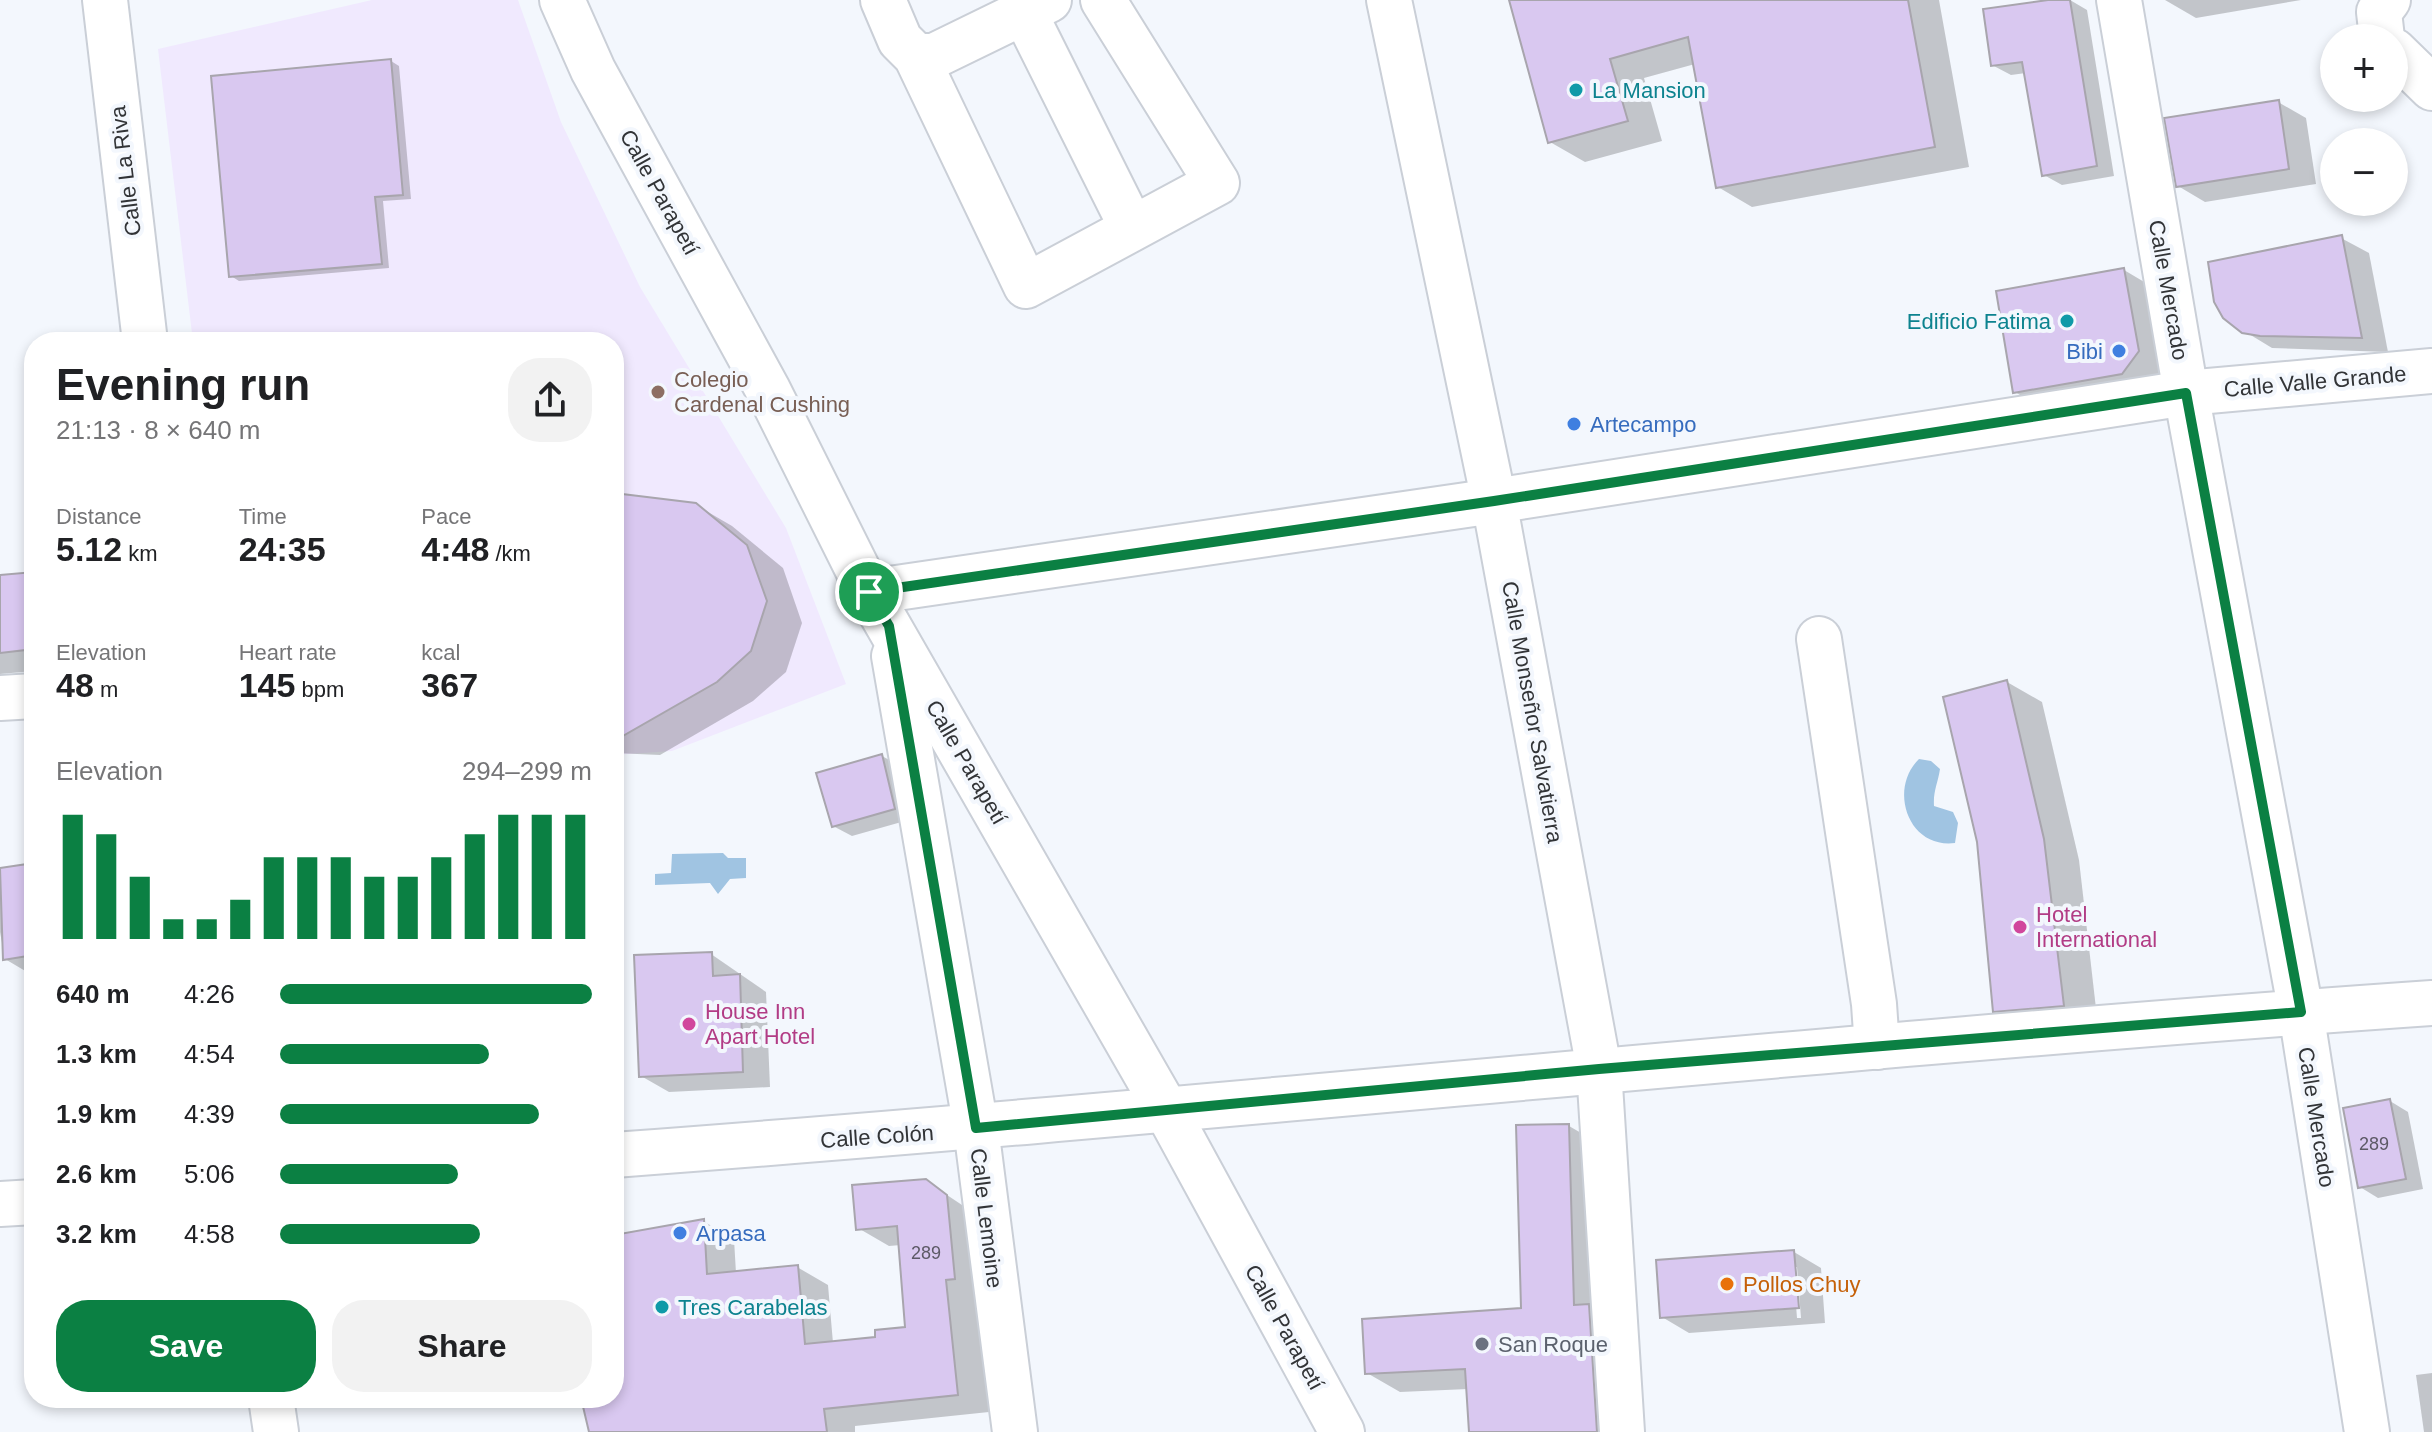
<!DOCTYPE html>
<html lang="en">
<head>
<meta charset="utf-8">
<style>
	:root { --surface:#fff; --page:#f2f2f2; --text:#202124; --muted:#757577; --accent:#0b8043 }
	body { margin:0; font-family:Helvetica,sans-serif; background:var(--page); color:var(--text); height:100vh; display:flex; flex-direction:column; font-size:30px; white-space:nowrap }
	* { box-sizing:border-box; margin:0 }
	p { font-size:26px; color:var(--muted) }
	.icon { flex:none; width:44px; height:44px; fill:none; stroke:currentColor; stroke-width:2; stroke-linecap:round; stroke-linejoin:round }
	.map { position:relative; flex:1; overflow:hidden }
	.panel { position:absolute; left:24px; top:332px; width:600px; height:1076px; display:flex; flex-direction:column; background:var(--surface); border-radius:32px; box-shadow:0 4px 12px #0003 }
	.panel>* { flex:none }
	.buttons { position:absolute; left:2320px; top:24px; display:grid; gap:16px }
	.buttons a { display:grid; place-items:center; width:88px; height:88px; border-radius:50%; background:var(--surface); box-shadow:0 4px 12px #0003; font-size:40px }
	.pin { position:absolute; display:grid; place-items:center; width:68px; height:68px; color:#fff; margin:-34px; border:4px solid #fff; border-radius:50%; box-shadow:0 2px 8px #0007 }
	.round { display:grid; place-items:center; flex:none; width:84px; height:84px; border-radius:32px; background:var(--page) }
	.head { display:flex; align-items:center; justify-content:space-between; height:136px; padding:0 32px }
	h1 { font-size:44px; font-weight:700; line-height:60px }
	.stats { display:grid; grid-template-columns:repeat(3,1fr); gap:12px; height:136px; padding:8px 32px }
	.stats div { display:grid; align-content:center }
	.stats b { font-size:34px; font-weight:700 }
	.stats small { font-size:22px; font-weight:400 }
	.stats p { font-size:22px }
	.chart { height:224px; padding:16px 32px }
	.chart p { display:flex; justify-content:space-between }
	.chart svg { width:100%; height:144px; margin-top:8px; stroke:var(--accent); stroke-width:6 }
	.primary-button { display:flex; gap:16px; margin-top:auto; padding:16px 32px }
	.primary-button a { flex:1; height:92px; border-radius:32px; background:var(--accent); color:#fff; font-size:32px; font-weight:700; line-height:92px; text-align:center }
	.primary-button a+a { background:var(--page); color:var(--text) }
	ul { padding:0 32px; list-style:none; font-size:26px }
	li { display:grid; grid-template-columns:128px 96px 1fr; align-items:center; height:60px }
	li i { height:20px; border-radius:10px; background:var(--accent) }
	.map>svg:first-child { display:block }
	.education { fill:#f0e9fe }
	.water { fill:#a0c4e2 }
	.shadow { fill:#0003; fill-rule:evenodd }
	.building { fill:#d9c8f0; stroke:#a8a5ad; stroke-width:2 }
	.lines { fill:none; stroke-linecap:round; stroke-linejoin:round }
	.minor-casing { stroke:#cacfd7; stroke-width:48 }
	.minor { stroke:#fff; stroke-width:44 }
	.route-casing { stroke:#fff; stroke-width:16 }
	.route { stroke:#0b8043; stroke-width:10 }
	.culture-dot { fill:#0f9aa8; stroke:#f3f7fd; stroke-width:3 }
	.shop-dot { fill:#3f7fe0; stroke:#f3f7fd; stroke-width:3 }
	.education-dot { fill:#8d6e63; stroke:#f3f7fd; stroke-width:3 }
	.hotel-dot { fill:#d1479c; stroke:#f3f7fd; stroke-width:3 }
	.food-dot { fill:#e8710a; stroke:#f3f7fd; stroke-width:3 }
	.worship-dot { fill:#6b7280; stroke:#f3f7fd; stroke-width:3 }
	.labels { text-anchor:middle; stroke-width:8; stroke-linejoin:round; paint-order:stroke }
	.number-label { font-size:18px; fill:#5c5965 }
	.culture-label { font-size:22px; fill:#0d838f; stroke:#f3f7fd; text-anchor:start }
	.street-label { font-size:22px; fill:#323437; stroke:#f3f7fd }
	.shop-label { font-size:22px; fill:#366cbe; stroke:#f3f7fd; text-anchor:start }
	.education-label { font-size:22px; fill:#785e54; stroke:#f3f7fd; text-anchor:start }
	.hotel-label { font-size:22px; fill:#b23c85; stroke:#f3f7fd; text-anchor:start }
	.food-label { font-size:22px; fill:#c56008; stroke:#f3f7fd; text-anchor:start }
	.worship-label { font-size:22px; fill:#5b616d; stroke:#f3f7fd; text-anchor:start }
</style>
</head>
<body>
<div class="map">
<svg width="2432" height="1432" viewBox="0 0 2432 1432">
	<rect width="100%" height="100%" fill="#f3f7fd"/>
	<!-- education -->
	<path class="education" d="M372 0H518L561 122 640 287 786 528 846 684 672 751 614 755V342H193L158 49Z"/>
	<!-- water -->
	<g class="water">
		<path d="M1919 759 1931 761 1940 769C1938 783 1933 791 1934 806L1953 812 1958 823 1955 843C1908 849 1888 789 1919 759Z"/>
		<path d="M723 853 728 858H746V878L730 879 718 894 710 883 655 885V874L671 873 672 854Z"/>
	</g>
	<!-- shadow -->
	<g class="shadow">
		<path d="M1511 0H1939L1969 167 1752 207 1718 187 1695 64 1644 78 1662 141 1585 162 1550 142Z"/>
		<path d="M2062 0H2070L2087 10 2114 176 2062 185 2044 175 2026 73 2011 75 1992 65Z"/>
		<path d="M2165 0H2301L2196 18Z"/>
		<path d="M391 61 399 66 411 199 383 201 389 268 239 281 231 276Z"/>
		<path d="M2278 102 2306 118 2316 184 2205 202 2178 186Z"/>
		<path d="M2341 238 2369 253 2388 352 2272 348 2244 331Z"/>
		<path d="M2124 270 2151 286 2165 367 2149 389 2042 408 2015 392Z"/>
		<path d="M614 495 696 505 732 526 783 568 802 623 786 672 753 701 660 755 614 753Z"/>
		<path d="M34 574V671L0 674V577Z"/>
		<path d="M2007 682 2042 702 2079 860 2098 1026 2030 1031 1995 1011Z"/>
		<path d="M882 756 900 766 912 819 852 836 833 826Z"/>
		<path d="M34 865V974L32 975 5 959 0 932V870Z"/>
		<path d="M711 954 766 992 770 1087 669 1092 641 1076Z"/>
		<path d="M34 1093V1154L30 1152 24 1094Z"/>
		<path d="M2390 1101 2408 1112 2423 1189 2378 1198 2360 1187Z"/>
		<path d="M1569 1126 1602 1145 1628 1432H1471L1468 1389 1400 1392 1367 1373 1523 1310Z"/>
		<path d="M926 1181 977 1215 976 1297 989 1412 855 1426V1432H591L583 1398H614V1237L703 1221 734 1239 736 1273 797 1267 828 1285 833 1343 878 1339 907 1328 901 1245 889 1246 858 1228Z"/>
		<path d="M1794 1252 1821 1268 1825 1323 1689 1333 1662 1317ZM1793 1267H1797L1801 1318H1797Z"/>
		<path d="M2432 1373V1432H2424L2416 1375Z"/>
	</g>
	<!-- building -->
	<g class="building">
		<path d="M1509 0H1908L1935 147 1716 188 1688 37 1610 59 1628 121 1548 143Z"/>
		<path d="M2048 0H2070L2097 166 2042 176 2022 62 1991 66 1983 9Z"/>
		<path d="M391 59 403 195 375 197 382 264 229 277 211 76Z"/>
		<path d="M2279 100 2289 169 2176 187 2164 118Z"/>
		<path d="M2342 235 2362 338 2260 336 2242 333 2223 318 2214 302 2208 262Z"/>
		<path d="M2124 268 2139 351 2122 374 2013 393 1996 291Z"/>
		<path d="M614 493 696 503 747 545 767 601 751 651 717 682 614 741Z"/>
		<path d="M34 572V649L0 653V575Z"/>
		<path d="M2007 680 2044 839 2064 1006 1993 1012 1977 842 1943 697Z"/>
		<path d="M882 754 895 809 832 827 816 773Z"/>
		<path d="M34 863V955L3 960 0 868Z"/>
		<path d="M712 952 713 976 740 974 743 1072 639 1077 634 955Z"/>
		<path d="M2390 1099 2406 1179 2358 1188 2343 1108Z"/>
		<path d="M1569 1124 1574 1305 1589 1304 1597 1432H1469L1465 1369 1365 1374 1362 1319 1521 1308 1516 1125Z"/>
		<path d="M926 1179 947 1195 955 1279 946 1280 958 1395 824 1409 827 1432H589L581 1398H614V1235L704 1219 707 1274 798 1265 805 1344 875 1337V1330L905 1327 897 1226 856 1230 852 1185Z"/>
		<path d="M1794 1250 1799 1308 1660 1318 1656 1260Z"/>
	</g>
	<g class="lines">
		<defs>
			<g id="minor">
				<path d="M105 0 145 342"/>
				<path d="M562 0 593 70 768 390 869 592 1167 1111 1342 1432"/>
				<path d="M883 0 900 40 916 56 1026 286 1217 183 1103 0"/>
				<path d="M1389 0 1494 501 1599 1069 1622 1432"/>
				<path d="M2119 0 2186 393 2301 1012 2367 1432"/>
				<path d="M1024 12 1132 228"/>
				<path d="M2382 38 2379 12 2388 0"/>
				<path d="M2394 51 2432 88"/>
				<path d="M916 56H934L1049 0"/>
				<path d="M869 592 1494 501 2186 393 2432 371"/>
				<path d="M1819 639 1874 1004 1877 1047"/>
				<path d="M894 656 976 1128 1015 1432"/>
				<path d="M0 698 34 696"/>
				<path d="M614 1155C1220 1110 1825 1045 2432 1003"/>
				<path d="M0 1204 34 1202"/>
				<path d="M271 1398 276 1432"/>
			</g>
		</defs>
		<!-- minor casing -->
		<use href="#minor" class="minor-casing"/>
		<!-- minor -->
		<use href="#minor" class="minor"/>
	</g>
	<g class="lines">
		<defs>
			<path id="route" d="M2186 393 2301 1012 1599 1069 976 1128 889 626 869 592 1494 501Z"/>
		</defs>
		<!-- route casing -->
		<use href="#route" class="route-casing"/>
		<!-- route -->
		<use href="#route" class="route"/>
	</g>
	<!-- markers -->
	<g class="culture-dot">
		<circle cx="1576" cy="90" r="8"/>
		<circle cx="2067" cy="321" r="8"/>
		<circle cx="662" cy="1307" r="8"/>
	</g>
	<g class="shop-dot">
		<circle cx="2119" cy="351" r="8"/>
		<circle cx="1574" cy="424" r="8"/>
		<circle cx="680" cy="1233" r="8"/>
	</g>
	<circle class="education-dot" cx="658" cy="392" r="8"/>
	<g class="hotel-dot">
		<circle cx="2020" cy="927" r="8"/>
		<circle cx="689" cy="1024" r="8"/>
	</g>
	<circle class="food-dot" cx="1727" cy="1284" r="8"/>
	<circle class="worship-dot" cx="1482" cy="1344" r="8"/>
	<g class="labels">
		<!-- number labels -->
		<g class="number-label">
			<text x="2374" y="1150">289</text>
			<text x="926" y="1259">289</text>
		</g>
		<!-- culture labels -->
		<g class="culture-label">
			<text x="1592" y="98">La Mansion</text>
			<text x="2051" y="329" text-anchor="end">Edificio Fatima</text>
			<text x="678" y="1315">Tres Carabelas</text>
		</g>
		<!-- street labels -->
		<g class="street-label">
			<text transform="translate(125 171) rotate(-97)" y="8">Calle La Riva</text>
			<text transform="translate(660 192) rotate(61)" y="8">Calle Parapetí</text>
			<text transform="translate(2169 290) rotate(80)" y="8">Calle Mercado</text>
			<text transform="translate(2315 381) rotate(-5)" y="8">Calle Valle Grande</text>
			<text transform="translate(1533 712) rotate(80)" y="8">Calle Monseñor Salvatierra</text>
			<text transform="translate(967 762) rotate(60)" y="8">Calle Parapetí</text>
			<text transform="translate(2317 1117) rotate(81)" y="8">Calle Mercado</text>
			<text transform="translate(877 1136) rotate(-4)" y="8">Calle Colón</text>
			<text transform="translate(987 1218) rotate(83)" y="8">Calle Lemoine</text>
			<text transform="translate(1285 1327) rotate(61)" y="8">Calle Parapetí</text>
		</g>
		<!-- shop labels -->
		<g class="shop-label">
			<text x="2103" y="359" text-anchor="end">Bibi</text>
			<text x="1590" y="432">Artecampo</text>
			<text x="696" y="1241">Arpasa</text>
		</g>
		<!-- education labels -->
		<g class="education-label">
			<text x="674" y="387">Colegio<tspan x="674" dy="25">Cardenal Cushing</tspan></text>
		</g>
		<!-- hotel labels -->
		<g class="hotel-label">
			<text x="2036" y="922">Hotel<tspan x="2036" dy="25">International</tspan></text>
			<text x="705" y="1019">House Inn<tspan x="705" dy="25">Apart Hotel</tspan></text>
		</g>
		<!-- food labels -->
		<g class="food-label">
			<text x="1743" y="1292">Pollos Chuy</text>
		</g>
		<!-- worship labels -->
		<g class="worship-label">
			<text x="1498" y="1352">San Roque</text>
		</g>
	</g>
</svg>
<div class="buttons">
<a>+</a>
<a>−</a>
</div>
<div class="pin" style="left:869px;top:592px;background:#1e9e55"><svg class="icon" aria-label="arrive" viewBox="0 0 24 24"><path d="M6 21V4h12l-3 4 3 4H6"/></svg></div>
<section class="panel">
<div class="head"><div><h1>Evening run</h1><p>21:13 · 8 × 640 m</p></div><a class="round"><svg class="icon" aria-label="share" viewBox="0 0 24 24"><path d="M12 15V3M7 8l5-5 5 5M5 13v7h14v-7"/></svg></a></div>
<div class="stats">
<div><p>Distance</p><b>5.12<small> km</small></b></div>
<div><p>Time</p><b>24:35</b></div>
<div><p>Pace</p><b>4:48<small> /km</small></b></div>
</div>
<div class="stats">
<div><p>Elevation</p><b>48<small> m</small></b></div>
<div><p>Heart rate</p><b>145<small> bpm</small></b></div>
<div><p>kcal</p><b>367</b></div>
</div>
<div class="chart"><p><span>Elevation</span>294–299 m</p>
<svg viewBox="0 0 160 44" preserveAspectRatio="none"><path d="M5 44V6M15 44V12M25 44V25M35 44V38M45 44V38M55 44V32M65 44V19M75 44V19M85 44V19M95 44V25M105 44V25M115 44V19M125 44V12M135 44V6M145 44V6M155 44V6"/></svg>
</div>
<ul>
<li><b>640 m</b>4:26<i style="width:100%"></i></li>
<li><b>1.3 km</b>4:54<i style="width:67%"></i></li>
<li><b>1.9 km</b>4:39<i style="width:83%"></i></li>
<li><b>2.6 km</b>5:06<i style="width:57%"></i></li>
<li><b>3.2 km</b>4:58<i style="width:64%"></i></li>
</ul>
<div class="primary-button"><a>Save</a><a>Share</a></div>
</section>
</div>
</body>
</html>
